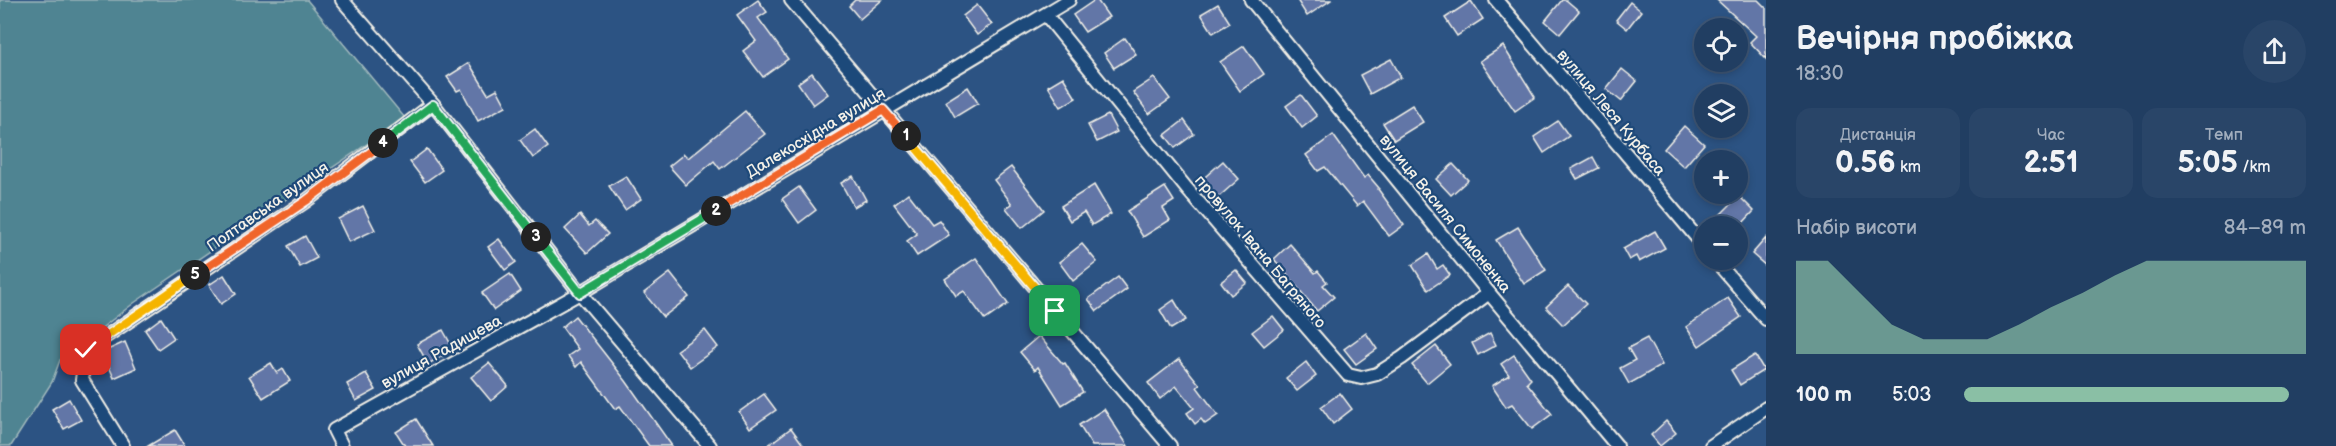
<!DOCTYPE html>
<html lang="uk">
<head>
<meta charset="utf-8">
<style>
	:root { --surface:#213e62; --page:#294568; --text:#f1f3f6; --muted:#a2aebe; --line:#3e5777; --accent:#8abfa5 }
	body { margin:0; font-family:"Balsamiq Sans",sans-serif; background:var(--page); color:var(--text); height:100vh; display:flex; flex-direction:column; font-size:22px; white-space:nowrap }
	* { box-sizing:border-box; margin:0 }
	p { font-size:20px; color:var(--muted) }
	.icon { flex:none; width:33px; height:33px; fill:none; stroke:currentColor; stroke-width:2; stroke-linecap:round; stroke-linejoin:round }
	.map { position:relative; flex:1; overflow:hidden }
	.drawer { display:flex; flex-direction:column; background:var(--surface); width:570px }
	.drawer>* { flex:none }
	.controls { position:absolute; left:1694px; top:18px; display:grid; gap:12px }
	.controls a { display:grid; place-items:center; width:54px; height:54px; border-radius:50%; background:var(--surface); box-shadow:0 3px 9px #0003,0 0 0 2px var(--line); font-size:30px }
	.pin { position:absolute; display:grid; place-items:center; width:51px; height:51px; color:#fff; margin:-26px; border-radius:12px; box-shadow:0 3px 9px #0006 }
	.km { position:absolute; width:30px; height:30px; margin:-15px; border-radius:50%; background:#222; color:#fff; font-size:16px; line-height:30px; text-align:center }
	.round { display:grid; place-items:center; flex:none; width:63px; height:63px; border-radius:32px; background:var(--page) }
	.summary { display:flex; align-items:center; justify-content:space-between; height:102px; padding:0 30px }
	h1 { font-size:33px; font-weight:700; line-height:45px }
	.figures { display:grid; grid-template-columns:repeat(3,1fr); gap:9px; height:102px; padding:6px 30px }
	.figures div { display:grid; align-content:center; border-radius:15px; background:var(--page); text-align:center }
	.figures b { font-size:30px; font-weight:700 }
	.figures small { font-size:16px; font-weight:400 }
	.figures p { font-size:16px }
	.chart { height:168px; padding:12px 30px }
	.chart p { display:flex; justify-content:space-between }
	.chart svg { width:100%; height:108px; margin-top:6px; fill:var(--accent); opacity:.7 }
	ul { padding:0 30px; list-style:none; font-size:20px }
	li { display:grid; grid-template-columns:96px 72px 1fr; align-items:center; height:45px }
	li i { height:15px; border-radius:8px; background:var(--accent) }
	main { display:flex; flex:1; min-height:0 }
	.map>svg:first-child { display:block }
	.green { fill:#4f8492; stroke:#a2babd; stroke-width:1.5 }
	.building { fill:#6276a7; stroke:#f4f1e8; stroke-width:1.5 }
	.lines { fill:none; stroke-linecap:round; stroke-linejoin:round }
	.street-casing { stroke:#f4f1e8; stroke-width:16 }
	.street { stroke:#1f4a7a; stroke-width:12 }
	.split-1-casing { stroke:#fff; stroke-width:12 }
	.split-2-casing { stroke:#fff; stroke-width:12 }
	.split-3-casing { stroke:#fff; stroke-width:12 }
	.split-4-casing { stroke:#fff; stroke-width:12 }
	.split-5-casing { stroke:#fff; stroke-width:12 }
	.split-6-casing { stroke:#fff; stroke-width:12 }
	.split-1 { stroke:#f5b400; stroke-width:8 }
	.split-2 { stroke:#f0652b; stroke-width:8 }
	.split-3 { stroke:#22a559; stroke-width:8 }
	.split-4 { stroke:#22a559; stroke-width:8 }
	.split-5 { stroke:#f0652b; stroke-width:8 }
	.split-6 { stroke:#f5b400; stroke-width:8 }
	.labels { text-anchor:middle; stroke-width:4.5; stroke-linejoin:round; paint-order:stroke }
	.street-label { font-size:16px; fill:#f4f1e8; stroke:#1f4a7a }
</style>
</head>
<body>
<main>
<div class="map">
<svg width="1766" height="446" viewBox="0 0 1766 446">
	<rect width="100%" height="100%" fill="#2c5383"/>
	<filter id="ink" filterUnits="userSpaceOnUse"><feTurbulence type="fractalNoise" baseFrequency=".0167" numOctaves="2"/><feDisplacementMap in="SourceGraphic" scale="12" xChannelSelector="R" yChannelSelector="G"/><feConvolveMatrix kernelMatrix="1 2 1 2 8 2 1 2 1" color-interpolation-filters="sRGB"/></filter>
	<g filter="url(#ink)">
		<!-- green -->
		<path class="green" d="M0 0H307L405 118 134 303 60 360 52 382 11 446H0Z"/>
		<!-- building -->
		<g class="building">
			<path d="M758 0 767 12 758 18 788 59 763 77 743 51 756 41 737 15Z"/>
			<path d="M855 0H882L860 19 849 6Z"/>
			<path d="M1095 0H1097L1109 17 1085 32 1073 15Z"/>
			<path d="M1297 0H1331L1307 16Z"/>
			<path d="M1562 0H1566L1579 11 1560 34 1545 21Z"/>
			<path d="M1717 0H1758L1766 8V59L1750 42 1756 36Z"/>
			<path d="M1471 1 1483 19 1457 36 1445 18Z"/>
			<path d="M1630 2 1641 11 1627 29 1616 20Z"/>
			<path d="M1218 4 1230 23 1213 33 1201 14Z"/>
			<path d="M977 5 992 24 977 35 963 16Z"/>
			<path d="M1125 38 1136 54 1114 68 1104 53Z"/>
			<path d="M1244 46 1264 74 1240 91 1220 62Z"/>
			<path d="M1503 46 1535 97 1515 111 1480 61Z"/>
			<path d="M1391 59 1401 77 1370 94 1360 75Z"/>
			<path d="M469 63 488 94 497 89 506 106 478 121 461 89 457 91 447 77Z"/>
			<path d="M1622 69 1637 81 1621 101 1606 89Z"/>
			<path d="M812 73 828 94 813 105 798 83Z"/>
			<path d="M1063 77 1076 98 1061 107 1048 86Z"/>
			<path d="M1154 78 1170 99 1149 114 1133 92Z"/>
			<path d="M968 87 978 103 955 117 946 101Z"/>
			<path d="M1301 95 1317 116 1302 128 1286 106Z"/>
			<path d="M1412 105 1423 122 1394 140 1383 123Z"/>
			<path d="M745 111 765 134 720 169 714 161 686 185 669 166 684 154 688 158Z"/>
			<path d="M1108 115 1117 132 1097 142 1088 125Z"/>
			<path d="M1184 120 1194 134 1175 148 1165 135Z"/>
			<path d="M1558 121 1569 136 1544 153 1534 137Z"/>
			<path d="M1684 126 1704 144 1684 167 1664 149Z"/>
			<path d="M535 129 548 147 533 158 520 140Z"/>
			<path d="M1333 135 1364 178 1368 175 1379 188 1378 189 1404 225 1389 236 1363 201 1357 206 1325 167 1318 171 1306 155Z"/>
			<path d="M427 149 442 170 425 182 410 162Z"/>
			<path d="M1593 157 1599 168 1577 179 1571 169Z"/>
			<path d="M1223 161 1239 179 1214 201 1198 183Z"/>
			<path d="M1453 164 1468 180 1451 195 1436 179Z"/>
			<path d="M1011 167 1044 210 1022 228 1006 208 1012 204 994 180Z"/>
			<path d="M626 176 641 199 625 210 609 186Z"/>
			<path d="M853 176 866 200 854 207 841 183Z"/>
			<path d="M1094 185 1111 214 1092 225 1084 212 1070 221 1061 206Z"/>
			<path d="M799 187 816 210 799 223 782 199Z"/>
			<path d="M1165 187 1174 201 1163 208 1170 220 1143 237 1127 211Z"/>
			<path d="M908 193 932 224 939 220 949 235 917 256 907 241 917 234 894 204Z"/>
			<path d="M1739 196 1754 211 1740 226H1727L1718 217Z"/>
			<path d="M363 206 375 230 349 242 338 219Z"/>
			<path d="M580 215 589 226 595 221 608 234 587 253 565 229Z"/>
			<path d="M1518 227 1546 270 1524 284 1496 240Z"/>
			<path d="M1655 231 1665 248 1639 262 1636 256 1629 260 1623 249Z"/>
			<path d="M305 236 317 258 300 267 288 246Z"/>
			<path d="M1766 238V266L1752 254Z"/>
			<path d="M499 239 516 262 505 270 488 247Z"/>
			<path d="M1082 244 1097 262 1073 281 1059 262Z"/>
			<path d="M1290 244 1315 273 1318 271 1327 282 1323 285 1334 297 1317 311 1274 259Z"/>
			<path d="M1428 254 1437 269 1443 265 1450 275 1428 290 1412 265Z"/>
			<path d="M976 258 1008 304 985 320 964 291 956 296 945 279Z"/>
			<path d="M1236 270 1247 283 1231 295 1221 282Z"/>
			<path d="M670 273 689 297 663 317 644 293Z"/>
			<path d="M510 274 521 291 494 310 482 293Z"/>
			<path d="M224 275 236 294 221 304 209 285Z"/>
			<path d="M1118 277 1127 289 1097 311 1088 299Z"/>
			<path d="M1568 286 1586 304 1563 325 1546 307Z"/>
			<path d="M1728 298 1741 317 1699 346 1686 327Z"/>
			<path d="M1174 300 1186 320 1171 329 1160 310Z"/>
			<path d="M575 316 626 381 672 446H649L620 406 615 409 581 362 576 367 568 356 578 349 562 327Z"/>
			<path d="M1273 316 1284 330 1264 346 1252 332Z"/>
			<path d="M161 318 174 338 158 349 145 330Z"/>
			<path d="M443 330 454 350 428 364 417 344Z"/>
			<path d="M705 330 718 347 690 367 677 350Z"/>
			<path d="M1366 333 1377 349 1356 364 1344 349Z"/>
			<path d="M1490 333 1496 345 1478 355 1472 343Z"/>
			<path d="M1039 336 1063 364 1065 363 1083 392 1062 405 1038 367 1035 370 1020 352Z"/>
			<path d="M1647 338 1662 365 1629 384 1620 368 1635 360 1628 348Z"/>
			<path d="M125 342 136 368 114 378 103 352Z"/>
			<path d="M1436 346 1450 364 1427 383 1412 365Z"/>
			<path d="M1514 355 1531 379 1527 383 1552 414 1532 429 1512 404 1506 407 1492 386 1509 375 1501 364Z"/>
			<path d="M1755 355 1764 370 1740 385 1731 370Z"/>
			<path d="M1179 359 1200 385 1197 387 1218 415 1205 424 1201 419 1195 424 1187 413 1194 408 1176 386 1160 399 1148 383Z"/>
			<path d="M1306 362 1316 376 1297 391 1286 378Z"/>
			<path d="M271 363 277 373 283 369 290 381 263 398 249 376Z"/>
			<path d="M489 363 508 386 491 401 471 377Z"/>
			<path d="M366 373 376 390 356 401 347 384Z"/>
			<path d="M1340 393 1352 409 1333 424 1321 407Z"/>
			<path d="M764 394 776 410 750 428 739 412Z"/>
			<path d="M69 399 81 420 64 429 52 409Z"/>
			<path d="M1104 409 1128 446H1092L1079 425Z"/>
			<path d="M416 419 433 446H405L396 432Z"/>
			<path d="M1666 421 1676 433 1660 446 1651 435Z"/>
			<path d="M791 428 804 446H767Z"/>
			<path d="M175 430 185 446H148Z"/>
		</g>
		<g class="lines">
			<defs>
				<g id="street">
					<path d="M342 0 433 104 580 293 710 446"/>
					<path d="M791 0 1170 446"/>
					<path d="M1251 0 1489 293 1617 446"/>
					<path d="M1496 0 1704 246"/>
					<path d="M1046 15 1187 189 1348 375 1361 378 1377 374 1402 358 1489 293"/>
					<path d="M1715 260 1766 319"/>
					<path d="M123 446 82 380 86 350 306 201 433 104"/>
					<path d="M342 446 334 430 580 293 1069 0"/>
					<path d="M1711 446 1766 408"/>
				</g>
			</defs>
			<!-- street casing -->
			<use href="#street" class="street-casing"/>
			<!-- street -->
			<use href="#street" class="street"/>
		</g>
	</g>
	<g class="lines" filter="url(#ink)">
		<defs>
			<path id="split-1" d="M906 136 1055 311"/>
			<path id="split-2" d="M716 211 883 110 906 136"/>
			<path id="split-3" d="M536 237 580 293 716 211"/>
			<path id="split-4" d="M383 143 433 105 536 237"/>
			<path id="split-5" d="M195 275 306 201 383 143"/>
			<path id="split-6" d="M86 350 195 275"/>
		</defs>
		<!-- split-1 casing -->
		<use href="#split-1" class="split-1-casing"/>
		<!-- split-2 casing -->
		<use href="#split-2" class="split-2-casing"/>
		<!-- split-3 casing -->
		<use href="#split-3" class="split-3-casing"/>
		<!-- split-4 casing -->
		<use href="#split-4" class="split-4-casing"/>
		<!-- split-5 casing -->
		<use href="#split-5" class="split-5-casing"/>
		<!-- split-6 casing -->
		<use href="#split-6" class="split-6-casing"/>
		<!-- split-1 -->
		<use href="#split-1" class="split-1"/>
		<!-- split-2 -->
		<use href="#split-2" class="split-2"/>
		<!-- split-3 -->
		<use href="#split-3" class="split-3"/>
		<!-- split-4 -->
		<use href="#split-4" class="split-4"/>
		<!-- split-5 -->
		<use href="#split-5" class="split-5"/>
		<!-- split-6 -->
		<use href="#split-6" class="split-6"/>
	</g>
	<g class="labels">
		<!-- street labels -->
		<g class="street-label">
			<text transform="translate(1612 112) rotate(50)" y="6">вулиця Леся Курбаса</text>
			<text transform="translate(815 132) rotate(-31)" y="6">Далекосхідна вулиця</text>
			<text transform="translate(267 206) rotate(-35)" y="6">Полтавська вулиця</text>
			<text transform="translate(1446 213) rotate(51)" y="6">вулиця Василя Симоненка</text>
			<text transform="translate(1261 251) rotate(50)" y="6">провулок Івана Багряного</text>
			<text transform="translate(441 351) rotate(-29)" y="6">вулиця Радищева</text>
		</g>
	</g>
</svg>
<div class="controls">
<a><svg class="icon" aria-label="locate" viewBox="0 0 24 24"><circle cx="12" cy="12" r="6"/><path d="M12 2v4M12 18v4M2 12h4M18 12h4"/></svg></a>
<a><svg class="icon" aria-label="layers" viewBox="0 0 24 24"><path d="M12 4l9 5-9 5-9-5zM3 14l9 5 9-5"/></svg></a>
<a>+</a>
<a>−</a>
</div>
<div class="pin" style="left:1055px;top:311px;background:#1e9e55"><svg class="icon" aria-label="arrive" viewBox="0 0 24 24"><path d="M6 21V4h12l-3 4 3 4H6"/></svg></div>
<div class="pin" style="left:86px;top:350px;background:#d93025"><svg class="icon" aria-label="check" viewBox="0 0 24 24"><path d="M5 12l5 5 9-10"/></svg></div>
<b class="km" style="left:906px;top:136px">1</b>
<b class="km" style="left:716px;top:211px">2</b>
<b class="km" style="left:536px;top:237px">3</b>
<b class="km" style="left:383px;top:143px">4</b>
<b class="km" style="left:195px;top:275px">5</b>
</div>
<section class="drawer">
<div class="summary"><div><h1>Вечірня пробіжка</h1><p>18:30</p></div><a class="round"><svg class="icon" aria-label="share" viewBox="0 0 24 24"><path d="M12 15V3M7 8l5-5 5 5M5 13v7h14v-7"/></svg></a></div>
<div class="figures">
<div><p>Дистанція</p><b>0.56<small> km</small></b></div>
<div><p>Час</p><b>2:51</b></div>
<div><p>Темп</p><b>5:05<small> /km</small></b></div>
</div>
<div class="chart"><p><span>Набір висоти</span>84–89 m</p>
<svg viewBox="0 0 160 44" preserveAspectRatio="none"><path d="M0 44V6L10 6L20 19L30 32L40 38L50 38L60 38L70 32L80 25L90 19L100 12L110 6L120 6L130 6L140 6L150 6L160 6V44z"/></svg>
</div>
<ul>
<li><b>100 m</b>5:03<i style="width:95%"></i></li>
</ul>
</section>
</main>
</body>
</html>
